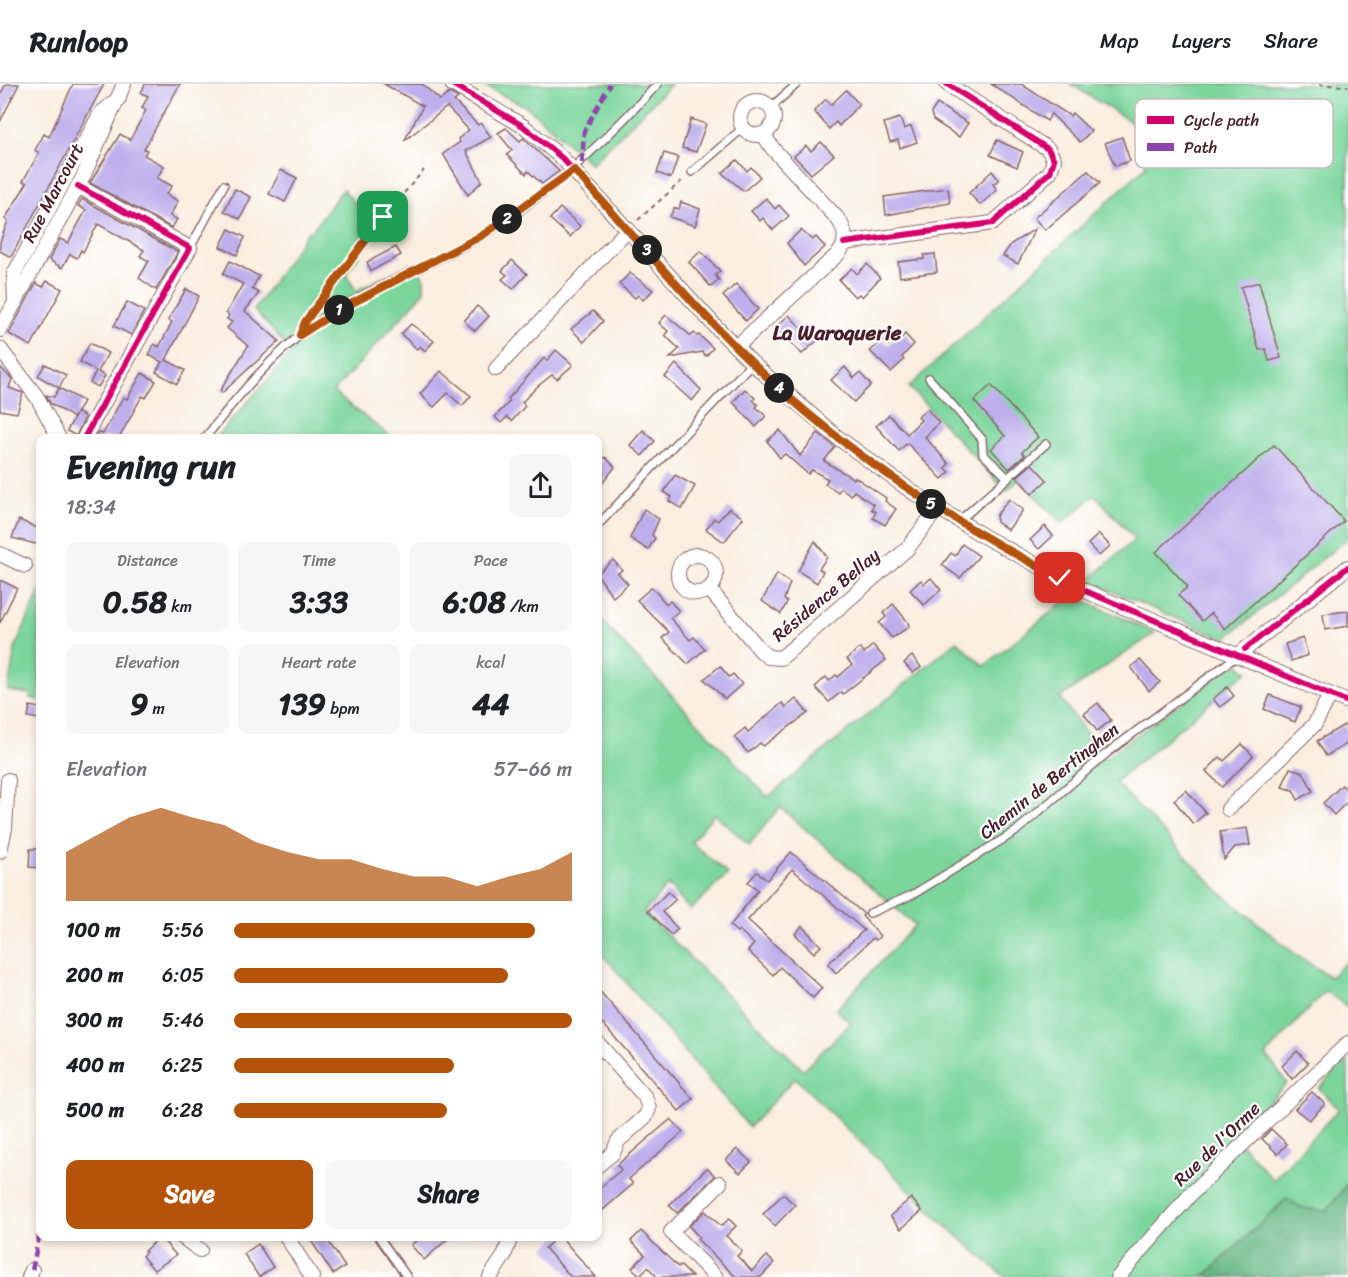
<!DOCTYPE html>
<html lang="en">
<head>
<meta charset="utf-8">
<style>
	:root { --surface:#fff; --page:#f6f6f6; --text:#202124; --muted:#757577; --line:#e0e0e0; --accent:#b45309 }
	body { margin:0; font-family:Sriracha,sans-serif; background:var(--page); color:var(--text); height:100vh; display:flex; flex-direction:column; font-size:22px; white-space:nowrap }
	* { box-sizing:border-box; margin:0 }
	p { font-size:20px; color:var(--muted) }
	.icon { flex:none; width:33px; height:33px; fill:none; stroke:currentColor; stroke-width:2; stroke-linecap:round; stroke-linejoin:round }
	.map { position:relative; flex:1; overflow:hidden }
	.details { position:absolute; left:36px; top:350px; width:566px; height:807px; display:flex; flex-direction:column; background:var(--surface); border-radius:12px; box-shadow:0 3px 9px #0003 }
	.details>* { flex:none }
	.pin { position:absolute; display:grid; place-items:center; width:51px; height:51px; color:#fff; margin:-26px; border-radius:12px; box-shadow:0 3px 9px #0006 }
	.km { position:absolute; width:30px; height:30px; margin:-15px; border-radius:50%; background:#222; color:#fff; font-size:16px; line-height:30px; text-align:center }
	.round { display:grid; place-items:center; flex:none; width:63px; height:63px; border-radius:12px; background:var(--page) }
	.summary { display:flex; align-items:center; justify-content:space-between; height:102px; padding:0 30px }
	h1 { font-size:33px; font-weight:800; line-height:45px }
	.stats { display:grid; grid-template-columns:repeat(3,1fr); gap:9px; height:102px; padding:6px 30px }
	.stats div { display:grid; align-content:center; border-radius:12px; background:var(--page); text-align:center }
	.stats b { font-size:30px; font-weight:800 }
	.stats small { font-size:16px; font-weight:400 }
	.stats p { font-size:16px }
	.chart { height:168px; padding:12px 30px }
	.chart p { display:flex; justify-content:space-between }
	.chart svg { width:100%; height:108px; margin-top:6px; fill:var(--accent); opacity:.7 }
	.button { display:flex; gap:12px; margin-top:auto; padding:12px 30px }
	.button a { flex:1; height:69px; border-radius:12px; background:var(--accent); color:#fff; font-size:24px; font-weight:800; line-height:69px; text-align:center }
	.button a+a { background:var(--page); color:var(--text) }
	ul { padding:0 30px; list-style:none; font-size:20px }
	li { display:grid; grid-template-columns:96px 72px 1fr; align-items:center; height:45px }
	li i { height:15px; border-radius:8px; background:var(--accent) }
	header { display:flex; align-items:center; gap:36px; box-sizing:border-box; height:84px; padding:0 30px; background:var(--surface); border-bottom:2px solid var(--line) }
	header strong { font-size:28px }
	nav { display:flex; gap:33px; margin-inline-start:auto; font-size:21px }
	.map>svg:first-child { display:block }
	.green { fill:#7cd69c; stroke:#637a64; stroke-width:1.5; fill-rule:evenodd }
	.forest { fill:#65b784; stroke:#586b58; stroke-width:1.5 }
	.building { fill:#beaeec }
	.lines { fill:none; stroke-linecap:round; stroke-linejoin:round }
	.lane-casing { stroke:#87676a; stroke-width:10 }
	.street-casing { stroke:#87676a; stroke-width:16 }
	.path { stroke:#87676a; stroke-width:2; stroke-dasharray:4.5 4.5; stroke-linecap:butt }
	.lane { stroke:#fff; stroke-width:7 }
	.street { stroke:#fff; stroke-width:14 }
	.quiet { stroke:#8e44ad; stroke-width:4.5; stroke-dasharray:9 4.5; stroke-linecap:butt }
	.cycleway-casing { stroke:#fff; stroke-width:10 }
	.cycleway { stroke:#d6006c; stroke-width:6 }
	.route-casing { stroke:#fff; stroke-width:12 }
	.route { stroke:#b45309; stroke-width:8 }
	.labels { text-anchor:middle; stroke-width:4.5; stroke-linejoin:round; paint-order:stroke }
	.street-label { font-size:18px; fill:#4a1f2b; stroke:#fff }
	.quarter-label { font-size:21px; font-weight:bold; fill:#4a1f2b; stroke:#fff }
	.key { fill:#fff; stroke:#c9bcbf; stroke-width:1.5 }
	.key-label { font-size:16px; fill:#4a1f2b }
</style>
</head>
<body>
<header>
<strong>Runloop</strong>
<nav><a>Map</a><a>Layers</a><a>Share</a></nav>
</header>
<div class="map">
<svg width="1348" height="1193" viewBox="0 0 1348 1193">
	<rect width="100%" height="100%" fill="#fff"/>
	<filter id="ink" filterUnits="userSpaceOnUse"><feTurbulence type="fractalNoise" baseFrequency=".0167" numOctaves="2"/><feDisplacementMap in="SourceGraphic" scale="12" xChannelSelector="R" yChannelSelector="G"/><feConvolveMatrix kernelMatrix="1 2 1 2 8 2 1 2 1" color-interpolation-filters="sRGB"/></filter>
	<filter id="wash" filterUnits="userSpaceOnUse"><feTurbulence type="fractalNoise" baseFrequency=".008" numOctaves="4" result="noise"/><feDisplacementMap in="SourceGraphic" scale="24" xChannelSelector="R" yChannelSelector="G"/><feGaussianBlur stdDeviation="1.35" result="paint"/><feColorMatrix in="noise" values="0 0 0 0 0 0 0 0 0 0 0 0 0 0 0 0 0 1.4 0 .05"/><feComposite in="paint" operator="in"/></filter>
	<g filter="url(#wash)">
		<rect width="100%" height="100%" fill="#f9eedf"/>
		<!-- green -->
		<g class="green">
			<path d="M480 0H671L591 80 527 23Z"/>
			<path d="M1070 0H1348V454L1225 555 1088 497 1135 455 1095 411 1062 439 1019 396 1006 407 909 303 1145 83 1147 65 1130 37Z"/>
			<path d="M343 105 377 146 346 190 356 207 411 180 424 193V207L419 214 333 308 392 354H216L292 268 254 226 308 147 311 148Z"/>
			<path d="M40 507V616L30 614 31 610 8 607 15 564Z"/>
			<path d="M1072 511 1155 549 1060 614 1105 674 1235 579 1248 587 1115 698 1220 808 1295 870 1330 893 1348 877V923L1325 907 1266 971 1287 999 1235 1053 1273 1096 1339 1025 1319 1004 1348 976V1099L1326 1128 1300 1123 1287 1114 1204 1193H1005L945 1141 795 994 749 1043 597 864V532L768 713 957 557 984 582ZM780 723 915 841 836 926 851 939 803 986 644 828 668 801 690 826 728 790 691 758 714 730 749 761Z"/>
		</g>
		<!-- forest -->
		<path class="forest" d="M1348 1099V1193H1204L1287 1114 1300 1123 1326 1127Z"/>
		<g id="blocks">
			<!-- building -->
			<g class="building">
				<path d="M6 0H19L0 38V11Z"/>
				<path d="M73 0H104L11 173 0 167V158L8 137 5 135 27 99 23 97 39 69 35 66 44 50 49 53Z"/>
				<path d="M145 0H180L144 65 147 66 144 71 164 82 157 94 172 102 166 110 178 117 170 132 177 135 172 144 90 99 120 50 130 56 146 26 142 24 148 12 141 9Z"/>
				<path d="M384 0H422L440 16 450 9 458 14 454 17 478 41 481 39 491 53 466 67 482 97 468 111 443 70 460 58 458 55 469 46 447 23 404 57 423 22Z"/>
				<path d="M991 0H1021L1070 32 1072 29 1091 47 1080 58 1051 30 1047 37Z"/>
				<path d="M846 6 859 20 839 42 836 38 829 45 814 27 826 15 831 21Z"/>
				<path d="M937 20 968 39 959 53 933 36 931 29Z"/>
				<path d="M900 34 904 45 911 42 917 58 900 64 898 56 890 58 884 39Z"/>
				<path d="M691 35 706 40 696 68 682 64Z"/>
				<path d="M506 44 520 57 523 54 559 87 542 100 528 87 526 90 507 71 512 66 498 49Z"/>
				<path d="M1122 53 1130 77 1115 82 1105 59Z"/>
				<path d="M997 56 1023 68 1017 83 990 71Z"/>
				<path d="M821 58 834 71 811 90 794 72 806 62 811 67Z"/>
				<path d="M664 69 678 73 671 94 657 89Z"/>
				<path d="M737 76 747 87 751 83 760 93 744 107 722 89Z"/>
				<path d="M281 86 297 94 285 118 269 110Z"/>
				<path d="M992 87 999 96 993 100 997 106 980 121 969 109Z"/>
				<path d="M1088 87 1100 99 1045 146 1034 134Z"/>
				<path d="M948 104 950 119 886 131 884 113Z"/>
				<path d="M235 105 251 113 240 135 224 127Z"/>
				<path d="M766 114 775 125 779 121 789 132 773 146 763 134 760 137 751 127Z"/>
				<path d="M82 115 178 168 156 206 139 194 149 177 140 172 144 166 98 140 83 168 81 166 77 174 70 170 62 184 49 176 60 155 68 159 86 126 78 122Z"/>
				<path d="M681 118 700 125 695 142 670 133 674 124 679 125Z"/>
				<path d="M560 124 580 142 570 153 550 135Z"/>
				<path d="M229 145 245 153 237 171 220 163Z"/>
				<path d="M1035 145 1018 180 1003 172 1011 160Z"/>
				<path d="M801 146 812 156 816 153 825 163 804 182 787 159Z"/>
				<path d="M396 163 401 171 371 187 367 178Z"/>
				<path d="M701 167 720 187 715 191 719 196 711 203 689 178Z"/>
				<path d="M935 170 937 188 900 193 898 178 924 175V171Z"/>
				<path d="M512 176 527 190 513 205 502 195 507 191 502 187Z"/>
				<path d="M230 177 259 192 252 205 259 209 245 227 279 257 222 309 220 307 248 262 227 244 232 238 227 235 229 231 226 229 243 200 223 190Z"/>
				<path d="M867 180 880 194 862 213 859 210 855 213 839 196 852 184 857 190Z"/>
				<path d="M630 189 653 206 643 216 638 211 635 214 619 200Z"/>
				<path d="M47 197 62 205 31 262 9 250 36 199 43 203Z"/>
				<path d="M1259 198 1281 274 1269 277 1266 265 1259 266 1241 203Z"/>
				<path d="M736 200 758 225 746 237 723 212Z"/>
				<path d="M186 205 199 212 166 276 185 286 177 300 156 288 162 278 149 271 154 260 159 263 172 238 168 236Z"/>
				<path d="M127 218 144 227 131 251 114 242Z"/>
				<path d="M477 222 489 232 475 247 464 237Z"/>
				<path d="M593 227 603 237 584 258 571 245Z"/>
				<path d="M666 231 691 252 694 249 697 252 699 251 713 264 706 272 702 268 670 274 679 265 665 251 668 247 659 239Z"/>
				<path d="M789 231 804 247 809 242 819 255 802 270 775 244Z"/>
				<path d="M411 240 434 257 425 267 420 262 417 265 401 250Z"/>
				<path d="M905 250 914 260 902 273 904 276 891 288 870 267 883 256 888 261 898 251 901 254Z"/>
				<path d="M90 259 108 269 98 288 105 292 98 303 90 299 96 287 80 278Z"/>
				<path d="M556 266 573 281 557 295 552 291 538 302 522 318 525 322 512 337 507 333 501 339 495 333 510 317 508 315 544 274 547 277Z"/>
				<path d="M45 280 66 291 59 304 38 292Z"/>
				<path d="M676 280 701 306 692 317 665 293Z"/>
				<path d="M0 283 12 295 9 304 23 309 17 329 0 326Z"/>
				<path d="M845 283 854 294 860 289 871 301 854 318 831 296Z"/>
				<path d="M441 287 471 312 462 322 448 309 434 323 420 310Z"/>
				<path d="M142 289 156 297 146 314 142 312 119 354H94L98 348 103 350 123 313 127 315Z"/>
				<path d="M991 301 1038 353 1022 368 1025 371 1009 385 991 365 1005 352 974 317Z"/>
				<path d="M59 304 83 317 74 334 50 319 46 311 54 313Z"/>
				<path d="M745 305 755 314 753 316 758 321 756 323 766 332 756 343 733 318Z"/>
				<path d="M927 325 939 339 925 353 949 380 945 384 950 388 942 395 907 359 899 367 876 342 889 331 907 350 921 336 918 333Z"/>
				<path d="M77 328 85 333 76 352 67 347Z"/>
				<path d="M643 346 655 357 642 372 630 361Z"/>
				<path d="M780 346 800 372 818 349 835 363 824 377 854 395 855 393 886 414 885 417 896 425 885 441 873 434 876 428 871 425 874 421 854 407 851 411 841 404 838 408 825 400 828 395 812 386 808 390 785 370 780 374 767 357Z"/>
				<path d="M1274 361 1344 437 1225 545 1211 529 1202 537 1178 511 1188 503 1156 468Z"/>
				<path d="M605 373 615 383 597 406V381Z"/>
				<path d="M1032 380 1047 396 1032 410 1017 393Z"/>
				<path d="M675 391 695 402 682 425 669 417 672 413 664 408Z"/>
				<path d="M1009 415 1023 426 1008 446 997 438 996 432Z"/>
				<path d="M729 424 743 434 724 458 706 445 714 434 718 437Z"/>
				<path d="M644 425 659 435 652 451 655 454 648 466 630 454Z"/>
				<path d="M19 436 40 445V461L12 454Z"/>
				<path d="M1045 442 1053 452 1039 465 1030 456Z"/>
				<path d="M1099 450 1110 462 1099 472 1088 460Z"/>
				<path d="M815 457 827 473 819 485 823 487 817 499 798 487Z"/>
				<path d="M962 460 979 472 960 494 942 481 951 469 955 472Z"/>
				<path d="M613 476 622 486 618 489 628 500 613 513 597 490Z"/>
				<path d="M777 490 790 499 784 515 787 518 781 530 762 517Z"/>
				<path d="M931 494 941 506 924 521 910 506 921 496 924 500Z"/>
				<path d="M0 496 17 504 0 539Z"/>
				<path d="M652 503 666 520 670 517 679 527 670 534 690 556 694 553 705 565 688 580 662 554 669 548 637 516Z"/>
				<path d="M893 520 908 538 909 543 892 554 879 539 886 533 883 529Z"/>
				<path d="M1348 527V542L1325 546 1323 530Z"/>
				<path d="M1303 554 1308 571 1291 577 1285 560Z"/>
				<path d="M873 561 886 576 843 610 841 608 829 618 815 603 826 593 829 597 836 591 838 593 852 581 847 575 860 564 864 569Z"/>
				<path d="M912 572 921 583 913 589 904 579Z"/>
				<path d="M1140 576 1160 598 1149 607 1131 583Z"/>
				<path d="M720 582 729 593 733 590 742 600 725 615 704 595Z"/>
				<path d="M1227 603 1234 612 1220 623 1213 615Z"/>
				<path d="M1270 611 1301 623 1295 638 1264 625Z"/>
				<path d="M796 615 808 629 763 662 760 659 748 669 734 653 745 644 748 648 782 619 786 623Z"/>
				<path d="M1098 619 1111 636 1097 647 1084 630Z"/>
				<path d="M30 622 40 624V635L28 633Z"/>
				<path d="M1344 641 1348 648V659L1326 672 1317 657Z"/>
				<path d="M1242 660 1253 672 1222 703 1206 687 1220 673 1224 677Z"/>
				<path d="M1290 684 1303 688 1313 707 1298 716 1293 706 1282 703Z"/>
				<path d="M1342 701 1348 707V717L1334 731 1323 719Z"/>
				<path d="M1186 706 1206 729 1193 740 1174 716Z"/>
				<path d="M1247 744 1250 761 1235 763 1224 776 1220 748Z"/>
				<path d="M30 765H40V784L29 783Z"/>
				<path d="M791 768 864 830 862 832 880 852 876 856 873 854 836 889 828 880 864 846 792 785 748 836 822 904 813 914 780 883 773 891 748 867 754 860 739 846 737 848 730 842 758 806 748 798 757 788 767 796Z"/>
				<path d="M668 808 676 815 662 828 678 845 671 851 648 827Z"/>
				<path d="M802 842 821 862 814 869 795 850Z"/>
				<path d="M597 904 693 1015 679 1027 597 933Z"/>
				<path d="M1297 967 1308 979 1292 995 1282 982Z"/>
				<path d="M1312 1008 1325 1020 1309 1036 1295 1025Z"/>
				<path d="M671 1035 683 1048 629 1095 633 1100 597 1131V1106L621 1086 617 1081Z"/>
				<path d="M1271 1045 1287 1060 1278 1070 1262 1055Z"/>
				<path d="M737 1065 751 1078 740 1089 726 1076Z"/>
				<path d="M707 1084 715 1092 677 1129 669 1121Z"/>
				<path d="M783 1110 795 1121 775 1142 763 1130Z"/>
				<path d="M911 1114 922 1127 901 1145 890 1132Z"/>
				<path d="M705 1127 721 1142 729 1135 736 1142 726 1152 742 1167 737 1172 752 1187 767 1172 774 1179 761 1193H736L697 1155 699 1153 689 1142Z"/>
				<path d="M641 1147 678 1183 680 1181 692 1193H657L648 1183 640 1191 632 1184 645 1171 631 1157Z"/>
				<path d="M308 1152H325L345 1183 333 1190Z"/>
				<path d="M422 1152H451L424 1176 411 1161Z"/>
				<path d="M558 1152H560L596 1193H571L545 1164Z"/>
				<path d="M160 1153 176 1171 154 1186 142 1172 146 1168 144 1167Z"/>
				<path d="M258 1160 273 1183 259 1193 244 1170Z"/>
			</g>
		</g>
	</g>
	<g filter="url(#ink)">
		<use href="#blocks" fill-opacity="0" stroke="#87676a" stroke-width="1.5"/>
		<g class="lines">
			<defs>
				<g id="lane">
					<path d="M770 24 797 0"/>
					<path d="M692 88 743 44"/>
					<path d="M190 164 224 101"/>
					<path d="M929 294 982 355 983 370 1008 394"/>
					<path d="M205 354C237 313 272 270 315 240 367 204 429 184 483 151 553 108 602 59 658 0"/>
					<path d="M959 437 1046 360"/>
					<path d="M597 442 752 279"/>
					<path d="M870 829 912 811 1015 748 1107 669 1237 572"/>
					<path d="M378 1152 407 1193"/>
				</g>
				<g id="street">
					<path d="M452 0 523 42 562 74 717 244 752 279 837 353 911 407 985 453 1083 506 1348 618"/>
					<circle cx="757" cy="34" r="17"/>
					<path d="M78 102 190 164 84 354"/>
					<path d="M844 159 993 139 1050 88 1054 76 1048 65 947 0"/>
					<path d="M15 219 14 190 100 30 119 14"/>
					<path d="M0 246 83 93 124 0"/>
					<path d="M736 263 838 170C848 159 846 145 837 134L773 65 763 50"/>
					<path d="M0 265 37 313 59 354"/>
					<path d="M496 285 628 145"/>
					<path d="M0 470 25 482"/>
					<circle cx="697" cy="490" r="19"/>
					<path d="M709 505 761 567 768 573 781 574 907 465 938 424"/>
					<path d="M1237 572 1348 483"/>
					<path d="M1228 725 1315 640 1330 611"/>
					<path d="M0 767 5 744 8 696"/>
					<path d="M597 958 645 1013 649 1024 646 1032 618 1057 613 1069 597 1082"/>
					<path d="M181 1152 200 1166"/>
					<path d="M286 1152 312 1193"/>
					<path d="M29 1193 32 1186"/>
					<path d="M490 1193 504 1172 511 1152"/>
					<path d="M716 1193 671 1148 720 1099"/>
					<path d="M1118 1193 1191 1110 1348 959"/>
				</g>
			</defs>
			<!-- lane casing -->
			<use href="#lane" class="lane-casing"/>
			<!-- street casing -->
			<use href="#street" class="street-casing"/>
			<!-- path -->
			<g class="path">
				<path d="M1310 0 1348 2"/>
				<path d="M638 136 685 94"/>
				<path d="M311 230 383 133 424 86"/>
			</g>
			<!-- lane -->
			<use href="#lane" class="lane"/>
			<!-- street -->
			<use href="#street" class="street"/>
			<!-- quiet -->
			<g class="quiet">
				<path d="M582 79 584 47 610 0"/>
				<path d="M32 1186 40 1148"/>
			</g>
			<defs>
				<g id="cycleway">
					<path d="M452 0 523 42 562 74 717 244 752 279 837 353 911 407 985 453 1083 506 1348 618"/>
					<path d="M78 102 190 164 84 354"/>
					<path d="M844 159 993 139 1050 88 1054 76 1048 65 947 0"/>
					<path d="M1245 565 1348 483"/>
				</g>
			</defs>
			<!-- cycleway casing -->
			<use href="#cycleway" class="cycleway-casing"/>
			<!-- cycleway -->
			<use href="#cycleway" class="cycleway"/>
		</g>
	</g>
	<g class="lines" filter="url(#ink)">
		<defs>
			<path id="route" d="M383 133 305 238 300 251 339 226 483 151 574 86C638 156 699 230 769 295 855 375 956 440 1060 494"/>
		</defs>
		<!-- route casing -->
		<use href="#route" class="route-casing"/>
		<!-- route -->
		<use href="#route" class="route"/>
	</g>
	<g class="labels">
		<!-- street labels -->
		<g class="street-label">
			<text transform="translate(53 109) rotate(-62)" y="6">Rue Marcourt</text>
			<text transform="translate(826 511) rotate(-40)" y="6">Résidence Bellay</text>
			<text transform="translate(1049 697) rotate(-39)" y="6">Chemin de Bertinghen</text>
			<text transform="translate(1217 1060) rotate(-44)" y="6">Rue de l'Orme</text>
		</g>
		<!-- quarter labels -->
		<g class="quarter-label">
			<text x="837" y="256">La Waroquerie</text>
		</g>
	</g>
	<!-- legend -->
	<rect x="1135" y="15" width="198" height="69" rx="9" class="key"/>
	<rect x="1147" y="32" width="27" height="8" fill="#d6006c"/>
	<rect x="1147" y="59" width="27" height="8" fill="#8e44ad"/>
	<g class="key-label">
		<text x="1184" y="42">Cycle path</text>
		<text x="1184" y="69">Path</text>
	</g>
</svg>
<div class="pin" style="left:383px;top:133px;background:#1e9e55"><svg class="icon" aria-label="arrive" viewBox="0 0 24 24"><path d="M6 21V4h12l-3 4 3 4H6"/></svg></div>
<div class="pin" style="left:1060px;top:494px;background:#d93025"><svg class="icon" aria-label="check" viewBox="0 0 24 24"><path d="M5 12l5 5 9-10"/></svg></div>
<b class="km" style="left:339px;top:226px">1</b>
<b class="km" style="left:507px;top:135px">2</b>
<b class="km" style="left:647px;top:166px">3</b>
<b class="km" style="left:779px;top:304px">4</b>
<b class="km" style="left:931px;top:420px">5</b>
<section class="details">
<div class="summary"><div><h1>Evening run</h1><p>18:34</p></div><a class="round"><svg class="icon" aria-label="share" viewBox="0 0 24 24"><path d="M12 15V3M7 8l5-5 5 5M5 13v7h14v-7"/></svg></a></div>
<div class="stats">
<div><p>Distance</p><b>0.58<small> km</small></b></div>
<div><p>Time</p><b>3:33</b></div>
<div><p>Pace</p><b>6:08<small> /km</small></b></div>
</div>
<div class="stats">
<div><p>Elevation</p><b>9<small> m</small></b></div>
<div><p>Heart rate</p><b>139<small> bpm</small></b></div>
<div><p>kcal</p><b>44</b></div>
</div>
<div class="chart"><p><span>Elevation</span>57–66 m</p>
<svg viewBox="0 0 160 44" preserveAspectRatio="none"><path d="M0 44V24L10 17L20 10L30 6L40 10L50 13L60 20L70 24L80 27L90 27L100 31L110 34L120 34L130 38L140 34L150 31L160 24V44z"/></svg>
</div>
<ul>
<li><b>100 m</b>5:56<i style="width:89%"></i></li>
<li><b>200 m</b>6:05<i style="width:81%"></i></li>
<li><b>300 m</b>5:46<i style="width:100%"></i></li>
<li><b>400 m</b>6:25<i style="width:65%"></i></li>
<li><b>500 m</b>6:28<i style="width:63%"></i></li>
</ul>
<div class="button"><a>Save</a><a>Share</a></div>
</section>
</div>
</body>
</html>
